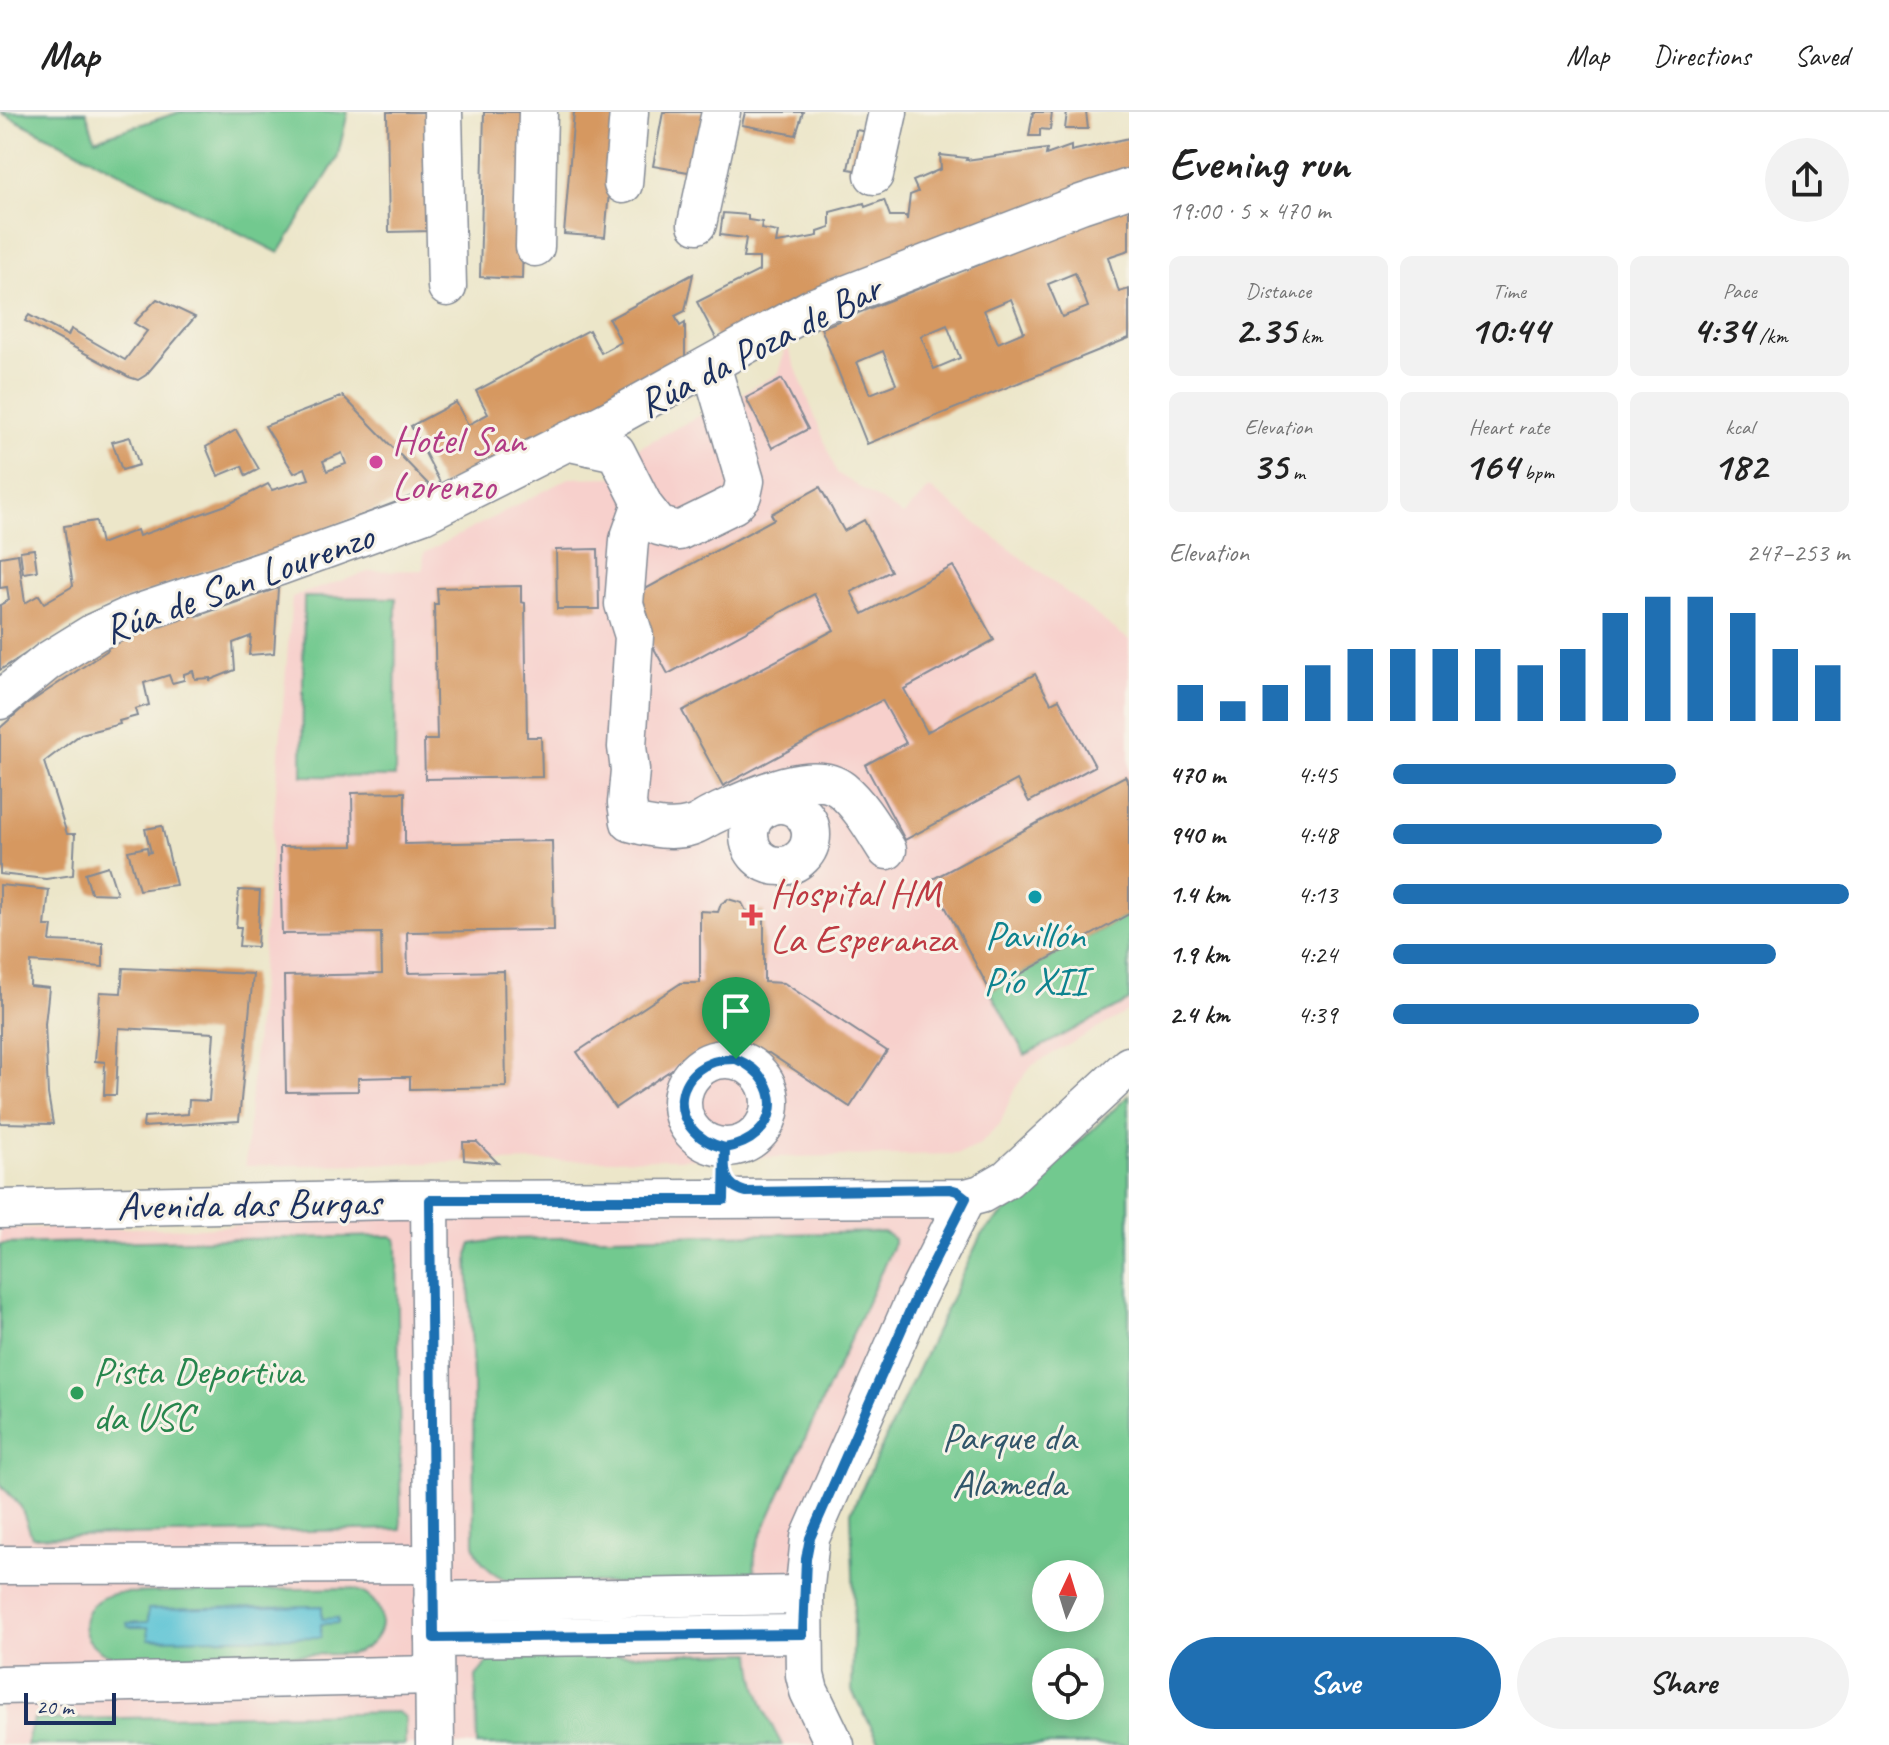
<!DOCTYPE html>
<html lang="en">
<head>
<meta charset="utf-8">
<style>
	:root { --surface:#fff; --page:#f2f2f2; --text:#222; --muted:#767676; --line:#e0e0e0; --accent:#1f6fb2 }
	body { margin:0; font-family:Caveat,sans-serif; background:var(--page); color:var(--text); height:100vh; display:flex; flex-direction:column; font-size:30px; white-space:nowrap }
	* { box-sizing:border-box; margin:0 }
	p { font-size:26px; color:var(--muted) }
	.icon { flex:none; width:44px; height:44px; fill:none; stroke:currentColor; stroke-width:2; stroke-linecap:round; stroke-linejoin:round }
	.map { position:relative; flex:1; overflow:hidden }
	.drawer { display:flex; flex-direction:column; background:var(--surface); width:760px }
	.drawer>* { flex:none }
	.needle { width:52px; rotate:4deg }
	.tools { position:absolute; left:1032px; top:1448px; display:grid; gap:16px }
	.tools a { display:grid; place-items:center; width:72px; height:72px; border-radius:50%; background:var(--surface); box-shadow:0 4px 20px #0003; font-size:40px }
	.scale { position:absolute; left:24px; bottom:20px; width:92px; box-sizing:border-box; padding-left:8px; border:4px solid #1b2f5e; border-top:0; font-size:22px; line-height:28px; white-space:nowrap; color:#1b2f5e; -webkit-text-stroke:6px #f7f3e8; paint-order:stroke }
	.pin { position:absolute; display:grid; place-items:center; width:68px; height:68px; color:#fff; margin:-82px -34px; border-radius:50% 50% 50% 0; rotate:-45deg; box-shadow:0 0 8px #0007 }
	.pin .icon { rotate:45deg }
	.round { display:grid; place-items:center; flex:none; width:84px; height:84px; border-radius:42px; background:var(--page) }
	.summary { display:flex; align-items:center; justify-content:space-between; height:136px; padding:0 40px }
	h1 { font-size:44px; font-weight:800; line-height:60px }
	.metrics { display:grid; grid-template-columns:repeat(3,1fr); gap:12px; height:136px; padding:8px 40px }
	.metrics div { display:grid; align-content:center; border-radius:12px; background:var(--page); text-align:center }
	.metrics b { font-size:40px; font-weight:800 }
	.metrics small { font-size:22px; font-weight:400 }
	.metrics p { font-size:22px }
	.chart { height:224px; padding:16px 40px }
	.chart p { display:flex; justify-content:space-between }
	.chart svg { width:100%; height:144px; margin-top:8px; stroke:var(--accent); stroke-width:6 }
	.primary-button { display:flex; gap:16px; margin-top:auto; padding:16px 40px }
	.primary-button a { flex:1; height:92px; border-radius:48px; background:var(--accent); color:#fff; font-size:32px; font-weight:800; line-height:92px; text-align:center }
	.primary-button a+a { background:var(--page); color:var(--text) }
	ul { padding:0 40px; list-style:none; font-size:26px }
	li { display:grid; grid-template-columns:128px 96px 1fr; align-items:center; height:60px }
	li i { height:20px; border-radius:10px; background:var(--accent) }
	header { display:flex; align-items:center; gap:48px; box-sizing:border-box; height:112px; padding:0 40px; background:var(--surface); border-bottom:2px solid var(--line) }
	header strong { font-size:38px }
	nav { display:flex; gap:44px; margin-inline-start:auto; font-size:28px }
	main { display:flex; flex:1; min-height:0 }
	.map>svg:first-child { display:block }
	.built { fill:#f7d0cc }
	.green { fill:#72c98f; stroke:#467c76; stroke-width:2; fill-rule:evenodd }
	.water { fill:#58c2d4; stroke:#3a7899; stroke-width:2 }
	.building { fill:#d69860; fill-rule:evenodd }
	.lines { fill:none; stroke-linecap:round; stroke-linejoin:round }
	.minor-casing { stroke:#848a94; stroke-width:41 }
	.minor { stroke:#fff; stroke-width:38 }
	.route-casing { stroke:#fff; stroke-width:16 }
	.route { stroke:#1f6fb2; stroke-width:10 }
	.hotel-dot { fill:#d1479c; stroke:#f7f3e8; stroke-width:3 }
	.culture-dot { fill:#0f9aa8; stroke:#f7f3e8; stroke-width:3 }
	.health-dot { fill:#e0444e; stroke:#f7f3e8; stroke-width:3 }
	.leisure-dot { fill:#2e9e5b; stroke:#f7f3e8; stroke-width:3 }
	.labels { text-anchor:middle; stroke-width:6; stroke-linejoin:round; paint-order:stroke }
	.street-label { font-size:40px; fill:#1b2f5e; stroke:#f7f3e8 }
	.hotel-label { font-size:40px; fill:#b23c85; stroke:#f7f3e8; text-anchor:start }
	.health-label { font-size:40px; fill:#be3a42; stroke:#f7f3e8; text-anchor:start }
	.culture-label { font-size:40px; fill:#0d838f; stroke:#f7f3e8 }
	.leisure-label { font-size:40px; fill:#27864d; stroke:#f7f3e8; text-anchor:start }
	.park-label { font-size:40px; fill:#31566a; stroke:#f7f3e8 }
</style>
</head>
<body>
<header>
<strong>Map</strong>
<nav><a>Map</a><a>Directions</a><a>Saved</a></nav>
</header>
<main>
<div class="map">
<svg width="1129" height="1633" viewBox="0 0 1129 1633">
	<rect width="100%" height="100%" fill="#f7f3e8"/>
	<filter id="ink" filterUnits="userSpaceOnUse"><feTurbulence type="fractalNoise" baseFrequency=".0125" numOctaves="2"/><feDisplacementMap in="SourceGraphic" scale="16" xChannelSelector="R" yChannelSelector="G"/><feConvolveMatrix kernelMatrix="1 2 1 2 8 2 1 2 1" color-interpolation-filters="sRGB"/></filter>
	<filter id="wash" filterUnits="userSpaceOnUse"><feTurbulence type="fractalNoise" baseFrequency=".006" numOctaves="4" result="noise"/><feDisplacementMap in="SourceGraphic" scale="32" xChannelSelector="R" yChannelSelector="G"/><feGaussianBlur stdDeviation="1.8" result="paint"/><feColorMatrix in="noise" values="0 0 0 0 0 0 0 0 0 0 0 0 0 0 0 0 0 1.4 0 .05"/><feComposite in="paint" operator="in"/></filter>
	<g filter="url(#wash)">
		<rect width="100%" height="100%" fill="#ece6c9"/>
		<!-- built -->
		<g class="built">
			<path d="M788 236 837 361 903 403 930 376 1129 528V899L1031 954 1014 978 1000 1012 978 1034 957 1042 245 1054 292 485 371 459 423 458 424 441 569 366 614 365 616 348 778 262 785 237Z"/>
			<path d="M422 1097 941 1099 797 1448 829 1633H0V1116H203Z"/>
		</g>
		<!-- green -->
		<g class="green">
			<path d="M0 0H86L95 27 180 0H348L337 47 279 141Z"/>
			<path d="M304 485 396 486 395 665 302 664Z"/>
			<path d="M1129 802V889L1025 943 990 879Z"/>
			<path d="M1129 983V1633H881L852 1579 854 1492 851 1400 981 1123ZM1046 1462H1090V1506H1046ZM1046 1550H1090V1594H1046Z"/>
			<path d="M884 1120 894 1127V1131L759 1428 755 1440 754 1473 511 1470C492 1462 480 1453 474 1432L473 1268 468 1143 472 1132 501 1127Z"/>
			<path d="M391 1124 396 1127 397 1132 401 1417 32 1425 21 1395 0 1372V1132Z"/>
			<path d="M347 1476C391 1482 393 1532 350 1542L118 1545C73 1537 73 1488 118 1481Z"/>
			<path d="M752 1541C754 1577 765 1602 782 1633H477L476 1564 488 1550 507 1544Z"/>
			<path d="M397 1600 405 1605V1633H26L33 1608Z"/>
		</g>
		<!-- water -->
		<path class="water" d="M322 1494V1507L338 1506V1511L321 1512V1525L149 1527 148 1515H128L127 1511 148 1510V1497Z"/>
		<g id="blocks">
			<!-- building -->
			<g class="building">
				<path d="M387 0H429L431 119 389 120Z"/>
				<path d="M484 0H526L522 167 480 165Z"/>
				<path d="M574 0H616L605 125 564 122Z"/>
				<path d="M663 0H704L694 61 653 54Z"/>
				<path d="M745 0H803L796 23 742 13Z"/>
				<path d="M1033 0H1052L1050 18 1040 17V24H1029Z"/>
				<path d="M1067 0H1086L1088 17H1065Z"/>
				<path d="M856 18 869 20 861 59 848 57Z"/>
				<path d="M1129 26V58L718 230 697 190 759 159V146H743L746 126 720 123 723 101 748 103V108L762 110 761 117 778 120 776 131 797 128 818 124V120L830 116V100L864 91 865 95 884 88 890 104H906L907 108 910 83 918 80 913 69 941 57 940 43 967 46 966 48 1047 37 1046 43 1071 34V39Z"/>
				<path d="M1129 95V138L1108 145 1119 180 1129 177V226L867 332 821 216 1064 118ZM1075 161 1088 195 1062 205 1048 172ZM1011 187 1024 220 998 231 984 198ZM947 213 960 246 934 257 921 224ZM883 239 896 272 870 282 857 250Z"/>
				<path d="M693 162 685 199 675 204 680 214 685 211V248L442 374 411 314 456 290 468 313 488 302 476 279 589 218 601 241 621 230 609 207Z"/>
				<path d="M157 187 195 205 146 263 138 268 129 265 25 209 29 203 68 224 71 217 125 248 147 219 134 211Z"/>
				<path d="M782 267 808 317 772 336 746 286Z"/>
				<path d="M343 284 428 372V378L294 429 257 451 252 442 87 503 0 558V493L9 488 7 475 0 476V445L18 442 25 491 39 483 44 491 73 474 64 414 96 409 101 432 137 418 139 424 229 392 268 372 272 378 309 367 305 356 294 361 265 314ZM342 341 346 352 327 359 323 349Z"/>
				<path d="M236 318 259 357 246 364 242 354 218 364 206 335Z"/>
				<path d="M130 325 139 353 122 358 112 330Z"/>
				<path d="M820 375 844 419 864 408 891 459 851 480 863 502 953 454 994 528 904 577 927 620 1035 562 1051 591 1059 587 1095 654 1029 690 1017 668 905 728 865 653 906 631 882 588 723 674 682 599 834 518 814 482 668 562 627 487 774 407 771 402Z"/>
				<path d="M34 437 37 459 23 461 20 439Z"/>
				<path d="M598 437 599 497H557L556 438Z"/>
				<path d="M521 474V490L525 491 527 625H541L542 665 425 667 424 628H437L434 492H438L437 476Z"/>
				<path d="M278 476 274 541 249 543 251 524 233 531 235 558 210 568V566L195 567 193 559 184 562V568L172 571 169 563 144 571 149 593 135 597 137 604 119 609 120 612 81 622 44 650 67 722H75L73 763 46 767 0 762V616L26 593 108 538 105 533 195 498 197 504Z"/>
				<path d="M1125 664 1129 671V802L990 879 931 768Z"/>
				<path d="M405 680V732L552 729 554 818 407 820 408 861 504 859 506 975 410 977V965H397L358 966V979L286 980 284 864 382 862 381 821 282 822 280 735 353 734 352 681Z"/>
				<path d="M162 714 176 773 139 778 128 739 147 735 148 741 151 740 145 717Z"/>
				<path d="M108 754 117 782 91 781 85 761Z"/>
				<path d="M0 773 49 778 45 814H52L50 829 103 831V855L31 850 30 874 49 876 45 912 48 982 53 1012 0 1011Z"/>
				<path d="M239 778 260 779 257 835 239 834 241 815H236Z"/>
				<path d="M728 787 742 791 746 799H764V870L784 871 887 939 850 995 769 941H696L615 996 577 940 681 871H700V799L718 800 721 792Z"/>
				<path d="M123 856 253 862 239 1009 143 1015 144 1005 188 1002 189 988 209 989 214 921 119 916 116 983H104L105 950 95 949 100 880 121 881Z"/>
				<path d="M463 1030H477L498 1051 464 1048Z"/>
			</g>
		</g>
	</g>
	<g filter="url(#ink)">
		<use href="#blocks" fill-opacity="0" stroke="#848a94" stroke-width="2"/>
		<g class="lines">
			<defs>
				<g id="minor">
					<path d="M443 0 447 175"/>
					<path d="M874 63 888 0"/>
					<path d="M623 72 629 0"/>
					<path d="M697 112 721 0"/>
					<path d="M535 135 538 0"/>
					<path d="M570 330 616 340 644 395 659 414 679 419 734 392 742 383 745 369 711 253"/>
					<path d="M642 391 629 428 624 492 634 524 627 635 630 658 627 691 630 710C647 715 673 720 691 714 699 712 706 706 713 703 744 689 811 653 842 678 861 694 874 718 887 738"/>
					<path d="M0 588 48 549 95 520 128 505 279 454 423 402 606 310 812 196 1081 92 1129 76"/>
					<circle cx="780" cy="723" r="31"/>
					<circle cx="726" cy="991" r="44"/>
					<path d="M430 1088 435 1633"/>
					<path d="M0 1097 397 1088 966 1086 981 1082 1007 1067 1129 954"/>
					<path d="M0 1453 433 1452"/>
					<path d="M433 1489 804 1483"/>
					<path d="M434 1526 803 1522"/>
					<path d="M0 1573 434 1563"/>
					<path d="M835 1633 809 1579 805 1563 804 1483 810 1426 915 1187 966 1086"/>
				</g>
			</defs>
			<!-- minor casing -->
			<use href="#minor" class="minor-casing"/>
			<!-- minor -->
			<use href="#minor" class="minor"/>
		</g>
	</g>
	<g class="lines" filter="url(#ink)">
		<defs>
			<path id="route" d="M736 947C672 945 660 1020 725 1036L724 1088H430L434 1526 803 1522 806 1447 810 1426 915 1187 966 1086 957 1079 950 1077 746 1080C722 1074 724 1056 725 1036 780 1027 788 969 736 947"/>
		</defs>
		<!-- route casing -->
		<use href="#route" class="route-casing"/>
		<!-- route -->
		<use href="#route" class="route"/>
	</g>
	<!-- markers -->
	<circle class="hotel-dot" cx="376" cy="350" r="8"/>
	<circle class="culture-dot" cx="1035" cy="785" r="8"/>
	<path class="health-dot" d="M748 791h8v8h8v8h-8v8h-8v-8h-8v-8h8z"/>
	<circle class="leisure-dot" cx="77" cy="1281" r="8"/>
	<g class="labels">
		<!-- street labels -->
		<g class="street-label">
			<text transform="translate(759 233) rotate(-27)" y="14">Rúa da Poza de Bar</text>
			<text transform="translate(238 470) rotate(-20)" y="14">Rúa de San Lourenzo</text>
			<text transform="translate(249 1091) rotate(-1)" y="14">Avenida das Burgas</text>
		</g>
		<!-- hotel labels -->
		<g class="hotel-label">
			<text x="392" y="341">Hotel San<tspan x="392" dy="46">Lorenzo</tspan></text>
		</g>
		<!-- health labels -->
		<g class="health-label">
			<text x="770" y="794">Hospital HM<tspan x="770" dy="46">La Esperanza</tspan></text>
		</g>
		<!-- culture labels -->
		<g class="culture-label">
			<text x="1035" y="836">Pavillón<tspan x="1035" dy="46">Pío XII</tspan></text>
		</g>
		<!-- leisure labels -->
		<g class="leisure-label">
			<text x="93" y="1272">Pista Deportiva<tspan x="93" dy="46">da USC</tspan></text>
		</g>
		<!-- park labels -->
		<g class="park-label">
			<text x="1009" y="1338">Parque da<tspan x="1009" dy="46">Alameda</tspan></text>
		</g>
	</g>
</svg>
<div class="tools">
<a><svg class="needle" viewBox="-14 -14 28 28"><path d="M0-13l5 13h-10z" fill="#e53935"/><path d="M0 13l5-13h-10z" fill="#767676"/></svg></a>
<a><svg class="icon" aria-label="locate" viewBox="0 0 24 24"><circle cx="12" cy="12" r="6"/><path d="M12 2v4M12 18v4M2 12h4M18 12h4"/></svg></a>
</div>
<div class="scale">20 m</div>
<div class="pin" style="left:736px;top:947px;background:#1e9e55"><svg class="icon" aria-label="arrive" viewBox="0 0 24 24"><path d="M6 21V4h12l-3 4 3 4H6"/></svg></div>
</div>
<section class="drawer">
<div class="summary"><div><h1>Evening run</h1><p>19:00 · 5 × 470 m</p></div><a class="round"><svg class="icon" aria-label="share" viewBox="0 0 24 24"><path d="M12 15V3M7 8l5-5 5 5M5 13v7h14v-7"/></svg></a></div>
<div class="metrics">
<div><p>Distance</p><b>2.35<small> km</small></b></div>
<div><p>Time</p><b>10:44</b></div>
<div><p>Pace</p><b>4:34<small> /km</small></b></div>
</div>
<div class="metrics">
<div><p>Elevation</p><b>35<small> m</small></b></div>
<div><p>Heart rate</p><b>164<small> bpm</small></b></div>
<div><p>kcal</p><b>182</b></div>
</div>
<div class="chart"><p><span>Elevation</span>247–253 m</p>
<svg viewBox="0 0 160 44" preserveAspectRatio="none"><path d="M5 44V33M15 44V38M25 44V33M35 44V27M45 44V22M55 44V22M65 44V22M75 44V22M85 44V27M95 44V22M105 44V11M115 44V6M125 44V6M135 44V11M145 44V22M155 44V27"/></svg>
</div>
<ul>
<li><b>470 m</b>4:45<i style="width:62%"></i></li>
<li><b>940 m</b>4:48<i style="width:59%"></i></li>
<li><b>1.4 km</b>4:13<i style="width:100%"></i></li>
<li><b>1.9 km</b>4:24<i style="width:84%"></i></li>
<li><b>2.4 km</b>4:39<i style="width:67%"></i></li>
</ul>
<div class="primary-button"><a>Save</a><a>Share</a></div>
</section>
</main>
</body>
</html>
